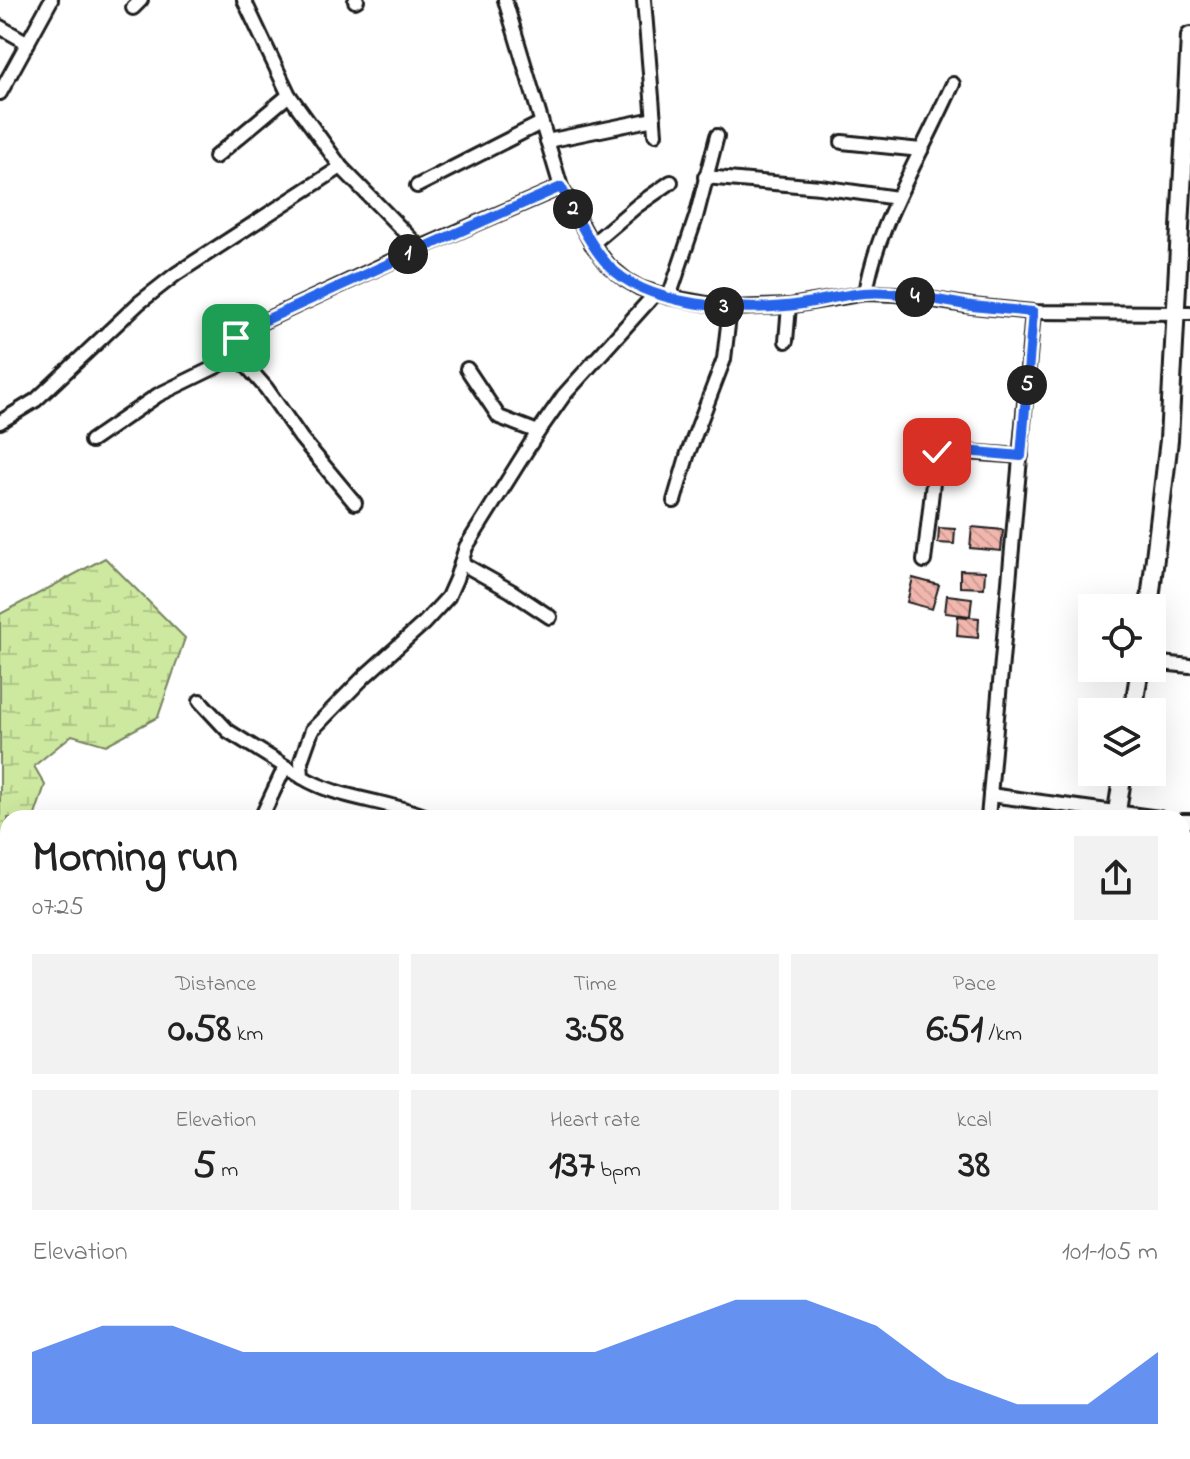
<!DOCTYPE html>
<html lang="en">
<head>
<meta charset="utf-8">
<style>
	:root { --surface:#fff; --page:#f2f2f2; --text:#222; --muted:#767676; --accent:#2563eb }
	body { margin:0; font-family:"Indie Flower",sans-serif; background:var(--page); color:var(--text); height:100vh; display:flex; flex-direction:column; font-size:30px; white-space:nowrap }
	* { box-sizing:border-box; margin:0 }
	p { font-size:26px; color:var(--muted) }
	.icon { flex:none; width:44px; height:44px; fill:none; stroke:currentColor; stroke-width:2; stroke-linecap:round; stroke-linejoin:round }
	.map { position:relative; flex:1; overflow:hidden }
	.side { position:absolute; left:0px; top:810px; width:1190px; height:650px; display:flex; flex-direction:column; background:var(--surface); border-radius:24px 24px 0 0; box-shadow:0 8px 32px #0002 }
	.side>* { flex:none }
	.controls { position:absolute; left:1078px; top:594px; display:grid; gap:16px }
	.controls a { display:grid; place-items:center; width:88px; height:88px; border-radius:0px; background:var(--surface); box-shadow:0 8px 32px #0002; font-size:40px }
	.pin { position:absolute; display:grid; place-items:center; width:68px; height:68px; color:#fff; margin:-34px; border-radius:16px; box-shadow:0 4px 12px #0006 }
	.km { position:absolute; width:40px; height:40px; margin:-20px; border-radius:50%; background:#222; color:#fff; font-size:22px; line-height:40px; text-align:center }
	.round { display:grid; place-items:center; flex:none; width:84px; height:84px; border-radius:0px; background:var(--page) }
	.head { display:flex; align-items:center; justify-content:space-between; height:136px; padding:0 32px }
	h1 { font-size:44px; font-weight:700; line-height:60px }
	.stats { display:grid; grid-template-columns:repeat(3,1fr); gap:12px; height:136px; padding:8px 32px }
	.stats div { display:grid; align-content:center; border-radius:0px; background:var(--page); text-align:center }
	.stats b { font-size:40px; font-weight:700 }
	.stats small { font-size:22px; font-weight:400 }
	.stats p { font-size:22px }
	.chart { height:224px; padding:16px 32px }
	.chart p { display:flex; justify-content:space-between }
	.chart svg { width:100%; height:144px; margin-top:8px; fill:var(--accent); opacity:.7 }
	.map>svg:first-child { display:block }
	.wetland { fill:url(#wetland-marsh); stroke:#74825e; stroke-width:2 }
	.building { fill:url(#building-back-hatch); stroke:#1c1c1c; stroke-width:2 }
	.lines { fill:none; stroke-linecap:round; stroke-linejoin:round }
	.minor-casing { stroke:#1c1c1c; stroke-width:18 }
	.tertiary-casing { stroke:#1c1c1c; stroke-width:22 }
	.minor { stroke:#fff; stroke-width:12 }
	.tertiary { stroke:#fff; stroke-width:16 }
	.route-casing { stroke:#fff; stroke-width:16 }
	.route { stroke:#2563eb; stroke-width:10 }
</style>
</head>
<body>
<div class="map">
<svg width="1190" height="1459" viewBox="0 0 1190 1459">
	<defs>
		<pattern id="wetland-marsh" width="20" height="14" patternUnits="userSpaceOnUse" patternTransform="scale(2)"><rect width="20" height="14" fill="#cde89f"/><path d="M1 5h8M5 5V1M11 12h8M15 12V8" fill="none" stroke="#afc688"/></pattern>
		<pattern id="building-back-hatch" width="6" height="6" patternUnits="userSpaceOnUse" patternTransform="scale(2)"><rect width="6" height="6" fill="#f1b6ad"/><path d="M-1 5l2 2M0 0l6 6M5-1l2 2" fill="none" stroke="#ce9c94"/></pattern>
	</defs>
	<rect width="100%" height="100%" fill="#fff"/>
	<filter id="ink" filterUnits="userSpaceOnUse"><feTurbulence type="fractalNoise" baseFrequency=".0125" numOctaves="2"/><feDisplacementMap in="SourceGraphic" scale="16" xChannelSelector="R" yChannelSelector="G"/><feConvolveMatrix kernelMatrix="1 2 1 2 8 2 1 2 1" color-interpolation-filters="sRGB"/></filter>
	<g filter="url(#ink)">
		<!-- wetland -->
		<path class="wetland" d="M105 558 185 638 158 717 106 745 72 735 34 766 45 785 34 818H8V1034L0 1033V614Z"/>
		<!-- building -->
		<g class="building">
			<path d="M972 527 1003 530 1001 551 970 548Z"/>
			<path d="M939 528 955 529 954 544 938 543Z"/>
			<path d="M960 570 985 571 984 588 960 587Z"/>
			<path d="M913 578 939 585 932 609 907 602Z"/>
			<path d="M947 595 972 598 970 616 945 613Z"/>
			<path d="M958 616 979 618 978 638 957 636Z"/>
			<path d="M708 1452H750L751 1459H710Z"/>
			<path d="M784 1452H810L811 1459H785Z"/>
		</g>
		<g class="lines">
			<defs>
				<g id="minor">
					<path d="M244 0 289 95 341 167 420 248 561 187"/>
					<path d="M505 0 561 187 592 244 609 266 626 280 640 288 669 297 730 308 789 306 866 293 896 294 972 306 1033 312 1190 313"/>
					<path d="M644 0 655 134"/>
					<path d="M355 1 357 0"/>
					<path d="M133 8 141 0"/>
					<path d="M0 27 28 43"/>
					<path d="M0 93 51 0"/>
					<path d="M547 141 654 119"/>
					<path d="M842 142 921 150"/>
					<path d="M215 157 289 95"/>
					<path d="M705 177 820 187 897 198"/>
					<path d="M417 186 541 123"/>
					<path d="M592 244 638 205 671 182"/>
					<path d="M866 293C874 243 898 197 920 152 932 129 942 107 953 84"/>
					<path d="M669 297 696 217 717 136"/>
					<path d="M786 341 789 306"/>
					<path d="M238 356 266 388 301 438 355 503"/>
					<path d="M0 422 36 400 139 303 176 274 341 167"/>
					<path d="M538 432 564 395 655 294"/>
					<path d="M91 441 158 395 238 356C236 346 233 338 242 331L420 248"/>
					<path d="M674 501 688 453 724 359 730 308"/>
					<path d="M924 561 936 457 939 450 1021 456"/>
					<path d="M461 563 511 591 550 617"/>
					<path d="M1152 662 1190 666"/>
					<path d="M200 701 228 731 302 777"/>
					<path d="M990 795 1159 818"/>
					<path d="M261 818 285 767"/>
					<path d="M429 818C388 800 340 800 302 777L301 761 312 730 365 676 424 623 448 597 456 579 466 547 538 432 499 417 467 369"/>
					<path d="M988 818 1033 312"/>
					<path d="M1182 821H1190"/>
					<path d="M1182 937 1190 938"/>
					<path d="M1182 1030H1190"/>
					<path d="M1182 1132H1190"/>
					<path d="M1182 1237 1190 1238"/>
					<path d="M1182 1346 1190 1344"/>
					<path d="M1182 1437H1190"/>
					<path d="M600 1452 601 1459"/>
					<path d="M707 1452 708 1459"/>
					<path d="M816 1452 818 1459"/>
					<path d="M240 1459 242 1452"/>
					<path d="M923 1459 924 1452"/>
				</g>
				<g id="tertiary">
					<path d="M1149 608 1169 440 1190 36"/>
					<path d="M1133 712 1140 668"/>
					<path d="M1116 818 1123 772"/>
					<path d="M1102 1459 1103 1452"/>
				</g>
			</defs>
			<!-- minor casing -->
			<use href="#minor" class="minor-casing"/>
			<!-- tertiary casing -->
			<use href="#tertiary" class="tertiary-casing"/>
			<!-- minor -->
			<use href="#minor" class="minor"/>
			<!-- tertiary -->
			<use href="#tertiary" class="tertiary"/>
		</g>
	</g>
	<g class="lines" filter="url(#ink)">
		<defs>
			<path id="route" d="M236 338 242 331C348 282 454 233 561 187 575 213 588 243 608 265 646 306 734 311 786 306 812 304 838 295 864 293 900 290 937 301 972 306 992 308 1013 310 1033 312L1021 456 943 449 937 452"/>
		</defs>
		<!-- route casing -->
		<use href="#route" class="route-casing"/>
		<!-- route -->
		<use href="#route" class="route"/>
	</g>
</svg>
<div class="controls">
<a><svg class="icon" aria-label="locate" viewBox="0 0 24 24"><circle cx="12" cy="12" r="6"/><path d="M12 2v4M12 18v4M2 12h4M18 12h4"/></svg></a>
<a><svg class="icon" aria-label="layers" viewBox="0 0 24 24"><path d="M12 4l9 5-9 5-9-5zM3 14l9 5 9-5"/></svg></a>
</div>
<div class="pin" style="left:236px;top:338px;background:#1e9e55"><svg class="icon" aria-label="arrive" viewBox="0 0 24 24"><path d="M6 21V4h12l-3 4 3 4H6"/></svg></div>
<div class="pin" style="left:937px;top:452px;background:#d93025"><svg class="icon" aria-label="check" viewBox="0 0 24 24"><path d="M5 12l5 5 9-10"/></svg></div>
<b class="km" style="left:408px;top:254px">1</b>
<b class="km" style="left:573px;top:209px">2</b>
<b class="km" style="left:724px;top:307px">3</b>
<b class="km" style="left:915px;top:297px">4</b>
<b class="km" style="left:1027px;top:385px">5</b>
<section class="side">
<div class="head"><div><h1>Morning run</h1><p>07:25</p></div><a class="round"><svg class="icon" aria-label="share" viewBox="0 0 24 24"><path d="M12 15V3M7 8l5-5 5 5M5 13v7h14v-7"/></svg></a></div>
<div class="stats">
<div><p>Distance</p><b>0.58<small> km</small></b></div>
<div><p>Time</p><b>3:58</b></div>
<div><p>Pace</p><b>6:51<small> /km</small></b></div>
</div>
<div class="stats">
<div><p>Elevation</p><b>5<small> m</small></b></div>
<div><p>Heart rate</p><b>137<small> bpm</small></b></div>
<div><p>kcal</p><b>38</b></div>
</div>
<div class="chart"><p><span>Elevation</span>101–105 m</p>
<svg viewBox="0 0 160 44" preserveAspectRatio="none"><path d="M0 44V22L10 14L20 14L30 22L40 22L50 22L60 22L70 22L80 22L90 14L100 6L110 6L120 14L130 30L140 38L150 38L160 22V44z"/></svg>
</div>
</section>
</div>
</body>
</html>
